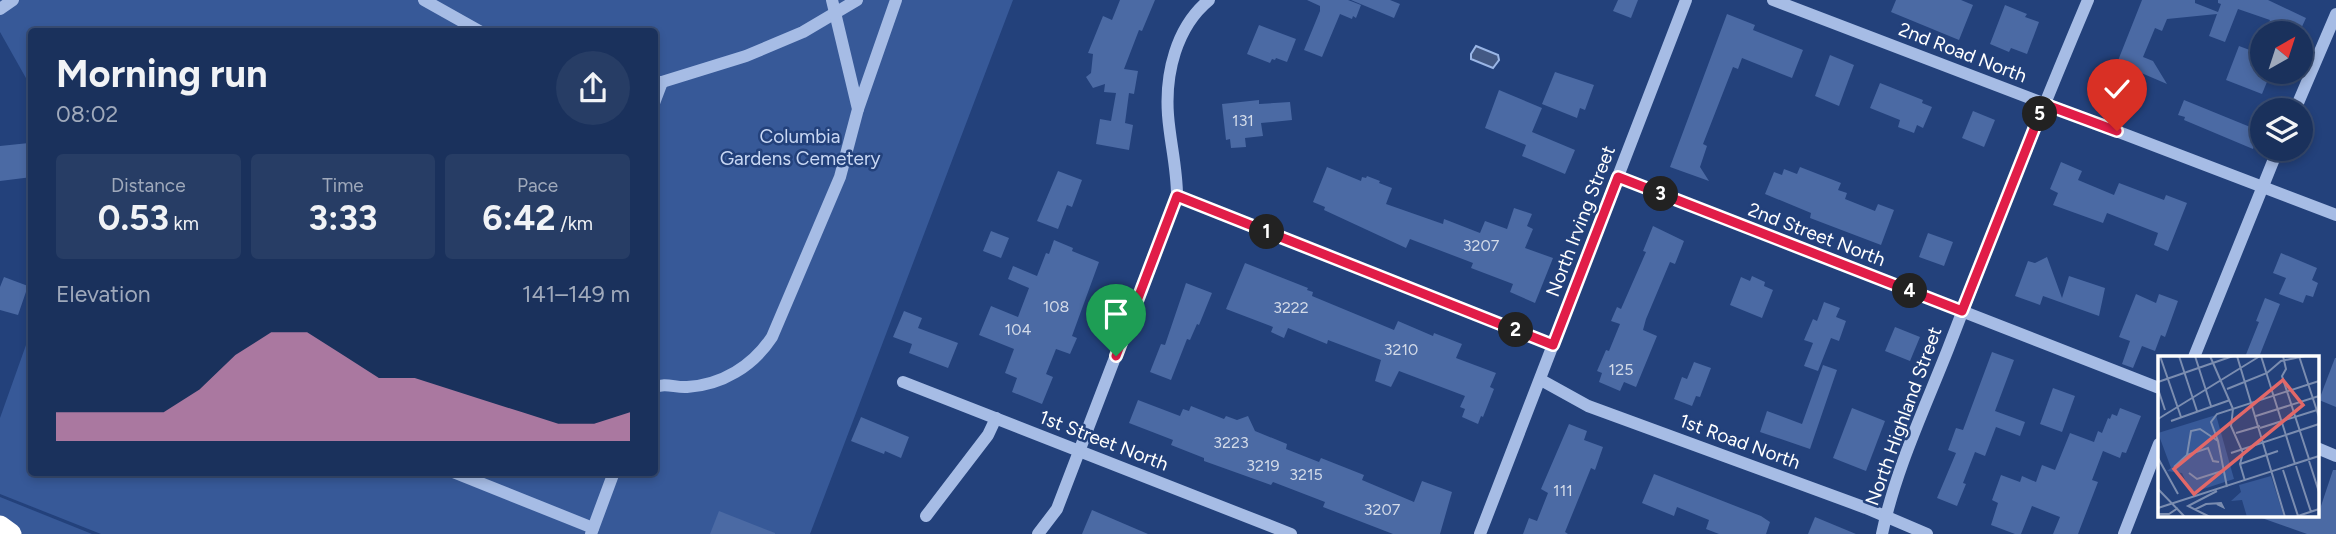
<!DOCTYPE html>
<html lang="en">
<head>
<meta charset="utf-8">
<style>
	:root { --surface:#1a315c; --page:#273d65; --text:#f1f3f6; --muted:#9fa9bb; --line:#384c72; --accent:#e797bd }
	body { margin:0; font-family:Figtree,sans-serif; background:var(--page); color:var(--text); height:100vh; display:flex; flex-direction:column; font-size:26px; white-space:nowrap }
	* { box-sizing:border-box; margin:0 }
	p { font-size:23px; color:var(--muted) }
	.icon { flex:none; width:38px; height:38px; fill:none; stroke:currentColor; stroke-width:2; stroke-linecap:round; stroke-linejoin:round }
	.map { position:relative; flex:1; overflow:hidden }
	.panel { position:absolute; left:28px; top:28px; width:630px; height:448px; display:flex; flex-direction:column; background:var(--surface); border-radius:7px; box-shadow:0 4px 10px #0003,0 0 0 2px var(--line) }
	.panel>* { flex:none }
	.needle { width:46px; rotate:39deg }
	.tools { position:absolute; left:2250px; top:21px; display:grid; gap:14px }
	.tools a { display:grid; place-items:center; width:63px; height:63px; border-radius:50%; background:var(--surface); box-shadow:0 4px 10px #0003,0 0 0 2px var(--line); font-size:35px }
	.pin { position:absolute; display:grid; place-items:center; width:60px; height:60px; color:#fff; margin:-72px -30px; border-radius:50% 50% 50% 0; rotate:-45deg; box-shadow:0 0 7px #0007 }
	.pin .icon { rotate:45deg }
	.km { position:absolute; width:35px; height:35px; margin:-18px; border-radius:50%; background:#222; color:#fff; font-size:19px; line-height:35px; text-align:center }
	.round { display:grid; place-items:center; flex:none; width:74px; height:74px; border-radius:37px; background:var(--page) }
	.summary { display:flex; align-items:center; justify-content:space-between; height:119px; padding:0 28px }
	h1 { font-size:38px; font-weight:700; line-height:52px }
	.metrics { display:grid; grid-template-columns:repeat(3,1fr); gap:10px; height:119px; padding:7px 28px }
	.metrics div { display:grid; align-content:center; border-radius:7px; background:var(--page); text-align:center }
	.metrics b { font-size:35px; font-weight:700 }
	.metrics small { font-size:19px; font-weight:400 }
	.metrics p { font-size:19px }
	.chart { height:196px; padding:14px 28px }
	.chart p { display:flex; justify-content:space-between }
	.chart svg { width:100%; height:126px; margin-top:7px; fill:var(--accent); opacity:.7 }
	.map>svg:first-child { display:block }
	.green { fill:#375998 }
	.water { fill:#435984; stroke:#9ab6e6; stroke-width:2 }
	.building { fill:#4b6aa4 }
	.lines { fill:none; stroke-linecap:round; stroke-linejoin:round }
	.minor { stroke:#a6bce5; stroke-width:12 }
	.highway { stroke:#fff; stroke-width:21 }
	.route-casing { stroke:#fff; stroke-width:14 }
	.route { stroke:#e11d48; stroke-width:9 }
	.labels { text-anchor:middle; stroke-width:5; stroke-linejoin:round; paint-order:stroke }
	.number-label { font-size:16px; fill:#d2dae8 }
	.street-label { font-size:19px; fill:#fff; stroke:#23417b }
	.park-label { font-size:19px; fill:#c9d8f4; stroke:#23417b }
	.inset-road { fill:none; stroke:#7b8db0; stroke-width:2 }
	.view { fill:#e26868; fill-opacity:0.15; stroke:#e26868; stroke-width:3.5 }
	.inset-edge { fill:none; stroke:#fff; stroke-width:3.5 }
</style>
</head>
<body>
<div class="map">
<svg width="2336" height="534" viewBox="0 0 2336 534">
	<rect width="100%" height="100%" fill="#23417b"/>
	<!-- green -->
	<g class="green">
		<path d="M0 0H1013L810 534H101L0 494V418L31 331 32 472H654V32H32L31 87 0 32Z"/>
		<path d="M0 497 92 534H22L0 520Z"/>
	</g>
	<!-- water -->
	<path class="water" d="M1476 46 1498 55 1499 60 1493 68 1471 59V54Z"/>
	<!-- building -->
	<g class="building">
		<path d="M1120 0H1155L1142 31 1139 30 1124 69 1138 71 1134 94 1129 93 1125 123 1133 125 1129 150 1096 144 1100 119 1111 121 1116 93 1104 92 1105 84 1093 88 1086 77 1091 73 1093 54 1088 53 1103 16 1112 20Z"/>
		<path d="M1307 0H1348L1361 5 1356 18 1353 16 1352 19 1340 14 1322 57 1304 50 1320 11V6Z"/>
		<path d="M1351 0H1390L1400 4 1394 18Z"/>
		<path d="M1618 0H1638L1631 18 1613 11Z"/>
		<path d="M1896 0H1961L1973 5 1959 40 1891 12Z"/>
		<path d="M2142 0H2195V3L2218 12 2221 4 2218 3V0H2268L2306 18 2299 33H2264L2270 20 2238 9 2225 42 2209 36 2217 14 2167 19 2162 31 2155 28 2143 57 2153 61 2167 84 2139 72 2125 103 2119 100 2116 106 2102 101Z"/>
		<path d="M2005 5 2027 14 2025 17 2039 22 2027 54 2011 48 2009 52 1990 44Z"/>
		<path d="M1727 14 1755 25 1753 30 1803 50 1792 78 1742 58 1738 69 1733 67 1703 144 1707 146 1700 167 1709 181 1670 167Z"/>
		<path d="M1259 25 1296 39 1287 62 1276 58 1275 60 1272 59 1270 63 1247 54Z"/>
		<path d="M2239 46 2263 55V72H2271L2262 94 2226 80Z"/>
		<path d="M1830 55 1854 65 1839 106 1815 96Z"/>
		<path d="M1555 72 1594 85 1585 110 1580 108 1577 118 1542 104Z"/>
		<path d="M1880 83 1923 100 1922 103 1932 107 1923 128 1917 125 1914 133 1898 127 1900 120 1870 108Z"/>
		<path d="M1499 90 1542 108 1532 132 1575 150 1565 174 1522 156 1526 145 1485 128Z"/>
		<path d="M1259 100V104L1290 102 1292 120 1261 123 1263 136 1245 138 1246 147 1231 148 1230 139 1226 140 1222 104Z"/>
		<path d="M2184 100 2260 131 2253 149 2184 120 2185 117 2178 115Z"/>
		<path d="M1973 111 1995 120 1984 147 1962 138Z"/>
		<path d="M29 143 32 177 0 181V146Z"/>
		<path d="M2061 162 2082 171 2078 180 2114 195 2119 183 2164 200 2166 195 2187 203 2168 251 2154 245 2158 233 2107 213 2103 223 2053 205 2058 193 2050 189Z"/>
		<path d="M1327 167 1361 181 1362 177 1366 178 1367 176 1380 181 1379 183 1392 188 1386 204 1443 224 1444 219 1480 233 1485 221 1507 229 1514 208 1532 214 1527 226 1533 229 1525 248 1553 258 1535 303 1510 292 1513 284 1471 268 1473 263 1410 239 1406 248 1324 210 1325 207 1313 202Z"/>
		<path d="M1800 167 1841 183 1838 190 1847 193 1845 199 1875 211 1878 204 1894 210 1881 245 1810 218 1811 213 1765 194 1774 172 1782 175 1784 169 1797 174Z"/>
		<path d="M1058 171 1082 180 1072 207 1067 205 1058 229 1037 221Z"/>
		<path d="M1653 226 1684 241 1675 264 1670 262 1646 319 1643 330 1657 336 1636 387 1624 382 1620 391 1599 382 1602 373 1597 371 1606 350 1609 351 1620 324 1611 321 1617 307 1621 309 1646 252 1643 251Z"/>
		<path d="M991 231 1009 238 1001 258 983 251Z"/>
		<path d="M1928 233 1953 242 1944 266 1919 257Z"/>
		<path d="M1054 240 1073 248 1072 251 1099 262 1072 336 1077 338 1070 354 1056 349 1046 374 1053 377 1042 404 1012 392 1017 378 1005 373 1014 349 979 335 991 306 1018 317 1029 288 1008 279 1013 266 1037 276 1046 253 1049 254Z"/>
		<path d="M2281 253 2317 268 2312 280 2318 283 2313 297 2306 295 2303 303 2279 294 2286 278 2273 273Z"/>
		<path d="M2047 257 2062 298 2069 276 2105 288 2099 316 2043 296 2040 305 2015 296 2028 261 2035 263Z"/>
		<path d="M1245 263 1308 288 1307 290 1313 292 1312 296 1394 330 1398 321 1433 336 1434 333 1462 344 1456 358 1496 373 1490 387 1494 389 1483 417 1481 416 1478 424 1462 417 1465 409 1460 407 1465 396 1399 371 1391 387 1375 381 1381 360 1328 340 1327 344 1288 328 1284 338 1271 332 1273 327 1226 309Z"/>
		<path d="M1752 276 1765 282 1764 286 1773 290 1762 318 1730 305 1741 277 1750 281Z"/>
		<path d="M4 277 28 286 18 315 0 310V287Z"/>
		<path d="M1186 283 1212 293 1199 325 1197 324 1190 340 1187 339 1171 380 1150 372 1161 344 1165 345Z"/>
		<path d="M2136 294 2156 303 2159 294 2178 301 2165 337 2161 335 2155 351 2142 346 2133 368 2122 364 2130 341 2119 337Z"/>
		<path d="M2265 298 2280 304 2259 357H2245L2259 322 2256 321Z"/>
		<path d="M1824 302 1840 308 1836 317 1846 321 1839 341 1831 338 1818 371 1804 366 1813 343 1804 340 1813 319 1817 321Z"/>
		<path d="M904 311 922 318 918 328 958 343 948 368 909 353 912 344 893 337Z"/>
		<path d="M1895 327 1920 337 1910 361 1885 351Z"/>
		<path d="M1992 352 2014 360 1995 411 2025 422 2020 436 1996 427 1985 456 1975 452 1963 483 1966 484 1957 506 1937 498 1956 453 1948 450 1956 428 1963 430Z"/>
		<path d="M2335 358H2336V407L2319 400Z"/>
		<path d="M1694 362 1711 368 1700 397 1696 396 1692 406 1674 399 1682 377 1687 379Z"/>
		<path d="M1823 365 1837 370 1810 449 1760 432 1767 411 1802 424Z"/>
		<path d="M2053 388 2075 396 2062 432 2040 424Z"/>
		<path d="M1138 400 1180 416 1183 409 1189 411 1191 406 1224 419 1226 416 1237 420 1248 416 1255 431 1287 444 1286 449 1319 462 1321 458 1364 475 1362 480 1414 502 1422 481 1452 492 1440 534H1393L1323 507 1325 502 1273 482 1271 485 1204 461V458L1171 445 1173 440 1129 423Z"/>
		<path d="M1852 408 1885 421 1866 471 1833 458Z"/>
		<path d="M2120 408 2141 416 2126 453 2122 452 2120 458 2103 451 2092 480 2098 482 2078 534H2053L2060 517 2032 506 2021 534H2015L1991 525 1998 503 1992 500 2001 475 2020 482 2022 476 2036 482 2042 465 2055 470 2070 433 2094 442 2098 431 2102 433 2108 418 2110 419 2112 414 2117 416Z"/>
		<path d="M861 417 909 437 901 458 885 451 884 454 851 441Z"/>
		<path d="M1569 424 1587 431 1584 440 1603 447 1595 470 1591 468 1565 532 1568 534H1523L1529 518 1537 521 1548 493 1541 489Z"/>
		<path d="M2333 470H2336V534H2307L2259 517V515H2318Z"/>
		<path d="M1654 474 1761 516 1770 522 1766 534H1719L1706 529 1709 520 1677 507 1674 516 1642 503Z"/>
		<path d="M1092 510 1148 534H1082Z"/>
		<path d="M719 511 775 533V534H710Z"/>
		<path d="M1815 517 1856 534H1808Z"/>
	</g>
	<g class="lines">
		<!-- minor -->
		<g class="minor">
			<path d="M424 0 481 32"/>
			<path d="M1773 0 2336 215"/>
			<path d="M0 9 13 0"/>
			<path d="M662 82 746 56 803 32 857 0"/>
			<path d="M654 103 662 82 657 83"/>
			<path d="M858 109 896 0"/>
			<path d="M2295 110 2336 14"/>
			<path d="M1618 177 2159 388"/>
			<path d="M1177 196 1553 345"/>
			<path d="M2194 357 2278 149"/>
			<path d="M1541 380 1588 406 1866 508 1927 534"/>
			<path d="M903 382 1291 534"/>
			<path d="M654 388C665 382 675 388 687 387 722 385 753 366 772 337L840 177 858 109 832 0"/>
			<path d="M2317 448 2336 456"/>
			<path d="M453 472 593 528"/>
			<path d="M926 516 988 435 996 418"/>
			<path d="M591 534 614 472"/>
			<path d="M1038 534 1057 509 1177 196C1177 168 1170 142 1168 115 1165 74 1176 27 1209 0"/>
			<path d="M1480 534 1686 0"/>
			<path d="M1882 534C1895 471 1924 410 1948 349 1993 232 2039 116 2088 0"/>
			<path d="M2124 534 2159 444"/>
		</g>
		<!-- highway -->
		<path class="highway" d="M0 526 11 534"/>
	</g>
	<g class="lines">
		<defs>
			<path id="route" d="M1116 356 1177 196 1553 345 1618 177 1962 311 2044 104 2117 131"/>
		</defs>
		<!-- route casing -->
		<use href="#route" class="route-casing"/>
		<!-- route -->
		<use href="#route" class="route"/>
	</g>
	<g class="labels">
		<!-- number labels -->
		<g class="number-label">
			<text x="1243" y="126">131</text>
			<text x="1481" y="251">3207</text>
			<text x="1056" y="312">108</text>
			<text x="1291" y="313">3222</text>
			<text x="1018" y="335">104</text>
			<text x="1401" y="355">3210</text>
			<text x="1621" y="375">125</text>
			<text x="1231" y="448">3223</text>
			<text x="1263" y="471">3219</text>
			<text x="1306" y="480">3215</text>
			<text x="1563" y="496">111</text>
			<text x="1382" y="515">3207</text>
		</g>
		<!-- street labels -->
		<g class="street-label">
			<text transform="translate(1963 52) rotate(21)" y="7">2nd Road North</text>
			<text transform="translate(1580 221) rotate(-69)" y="7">North Irving Street</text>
			<text transform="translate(1817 234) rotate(21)" y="7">2nd Street North</text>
			<text transform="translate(1903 416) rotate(-70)" y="7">North Highland Street</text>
			<text transform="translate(1104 440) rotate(21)" y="7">1st Street North</text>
			<text transform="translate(1740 441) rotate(20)" y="7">1st Road North</text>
		</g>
		<!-- park labels -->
		<g class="park-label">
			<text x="800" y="143">Columbia<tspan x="800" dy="22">Gardens Cemetery</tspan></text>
		</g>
	</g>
	<!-- overview -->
	<g transform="translate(2158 356)">
		<rect width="161" height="161" fill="#23417b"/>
		<path d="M58 59 76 123 33 137 24 117 9 115 13 112 0 77ZM113 120 126 161H89L84 144 73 145 83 136 81 129Z" fill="#375998"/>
		<path class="inset-road" d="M2 0 23 61M21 0 39 55M37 0 53 50M52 0 75 53 73 70 85 97 82 108 87 125M79 0 127 161M103 0 137 108M125 0 128 13 124 20 151 103M141 0 161 61M0 26 75 0M0 33 7 54M69 33 109 17 123 5 147 0M98 60 161 40M0 63 102 0M13 65 72 44M102 72 159 54M78 77 102 70M60 85 53 66 59 58 161 25M73 97 161 68M29 99 50 92 55 105 61 106M0 102 20 138M151 105 161 136M82 108 120 95M138 110 153 156M16 111 29 99 33 75 42 73 60 85 69 131M125 114 140 160M31 117 39 123 64 115M0 133 27 161M0 152 161 100M36 154 48 148 63 147 65 151 59 148M0 158H11L20 152M52 161 30 150 59 135M137 161 161 153"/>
		<path class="view" d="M125 24 145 49 36 138 16 113Z"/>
		<rect width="161" height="161" class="inset-edge"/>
	</g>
</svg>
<div class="tools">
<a><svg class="needle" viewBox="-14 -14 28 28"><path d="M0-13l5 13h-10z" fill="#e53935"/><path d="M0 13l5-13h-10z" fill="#9fa9bb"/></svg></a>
<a><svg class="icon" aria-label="layers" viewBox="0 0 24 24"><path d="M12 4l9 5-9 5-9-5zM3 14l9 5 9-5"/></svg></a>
</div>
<div class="pin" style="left:1116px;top:356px;background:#1e9e55"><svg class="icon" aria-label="arrive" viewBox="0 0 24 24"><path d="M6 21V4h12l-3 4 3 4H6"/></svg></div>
<div class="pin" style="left:2117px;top:131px;background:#d93025"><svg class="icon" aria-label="check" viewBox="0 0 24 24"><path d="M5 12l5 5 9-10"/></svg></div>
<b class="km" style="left:1267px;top:232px">1</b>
<b class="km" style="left:1516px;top:330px">2</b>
<b class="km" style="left:1661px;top:194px">3</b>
<b class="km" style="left:1910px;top:291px">4</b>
<b class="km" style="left:2040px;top:114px">5</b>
<section class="panel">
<div class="summary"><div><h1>Morning run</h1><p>08:02</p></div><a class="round"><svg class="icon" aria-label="share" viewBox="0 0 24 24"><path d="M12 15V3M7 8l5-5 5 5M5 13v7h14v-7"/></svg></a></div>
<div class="metrics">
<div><p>Distance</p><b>0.53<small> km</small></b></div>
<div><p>Time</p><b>3:33</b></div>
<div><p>Pace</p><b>6:42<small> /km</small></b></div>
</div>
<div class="chart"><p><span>Elevation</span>141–149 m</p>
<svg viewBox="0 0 160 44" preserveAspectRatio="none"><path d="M0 44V34L10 34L20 34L30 34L40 26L50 14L60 6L70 6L80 14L90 22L100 22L110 26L120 30L130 34L140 38L150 38L160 34V44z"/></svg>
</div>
</section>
</div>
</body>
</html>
